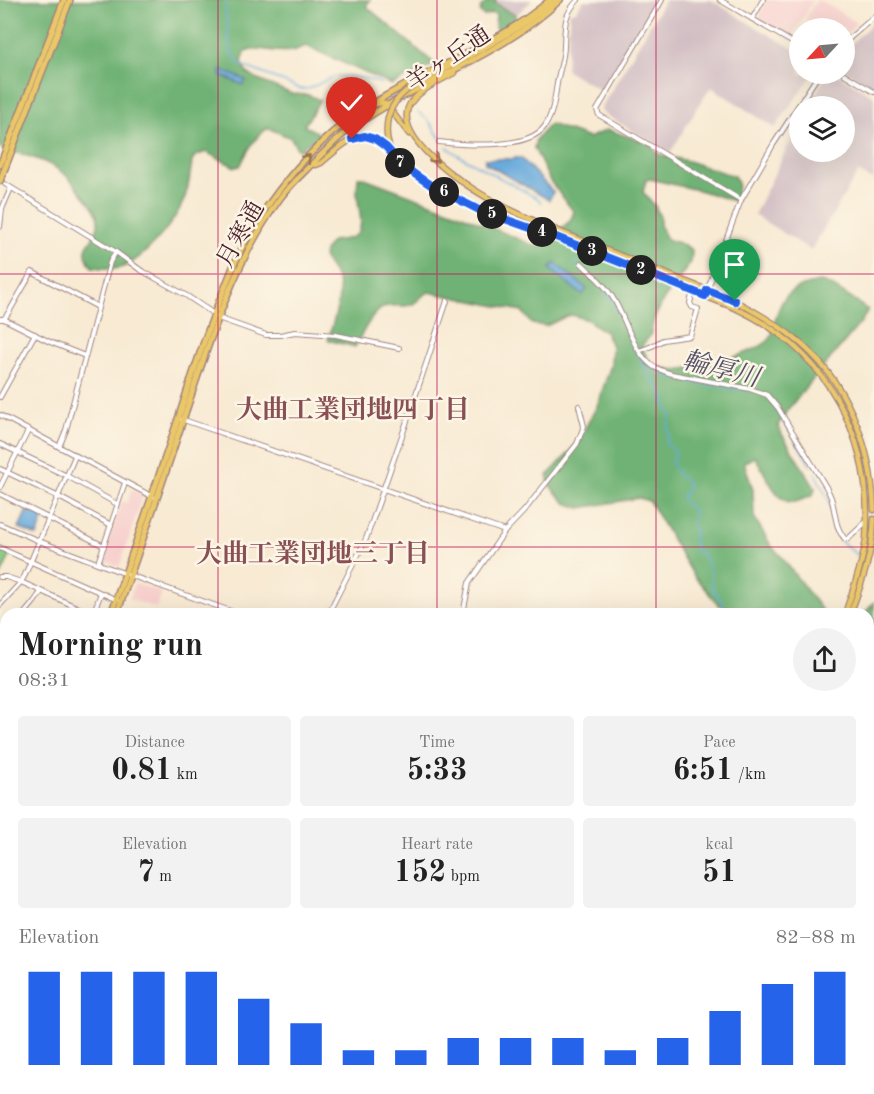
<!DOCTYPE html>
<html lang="en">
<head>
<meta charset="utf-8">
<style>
	:root { --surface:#fff; --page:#f2f2f2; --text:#222; --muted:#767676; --accent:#2563eb }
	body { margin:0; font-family:"Old Standard TT","Noto Serif JP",serif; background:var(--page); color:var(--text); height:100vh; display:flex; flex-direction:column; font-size:22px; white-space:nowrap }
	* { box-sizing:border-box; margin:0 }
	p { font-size:20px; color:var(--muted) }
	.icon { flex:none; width:33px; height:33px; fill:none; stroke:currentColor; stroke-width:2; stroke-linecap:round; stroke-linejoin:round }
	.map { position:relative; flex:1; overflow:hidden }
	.sheet { position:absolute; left:0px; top:608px; width:874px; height:488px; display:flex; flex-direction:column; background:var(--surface); border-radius:18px 18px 0 0; box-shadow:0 6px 24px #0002 }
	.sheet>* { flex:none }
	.needle { width:39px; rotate:244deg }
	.controls { position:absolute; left:789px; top:18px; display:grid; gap:12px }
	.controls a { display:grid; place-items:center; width:66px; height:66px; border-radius:50%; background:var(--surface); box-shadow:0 6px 24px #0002; font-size:30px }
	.pin { position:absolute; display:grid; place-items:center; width:51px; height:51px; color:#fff; margin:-62px -26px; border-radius:50% 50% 50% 0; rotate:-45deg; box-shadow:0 0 6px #0007 }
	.pin .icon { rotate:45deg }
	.km { position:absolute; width:30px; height:30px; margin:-15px; border-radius:50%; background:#222; color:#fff; font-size:16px; line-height:30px; text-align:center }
	.round { display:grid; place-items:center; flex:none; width:63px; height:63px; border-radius:32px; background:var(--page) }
	.overview { display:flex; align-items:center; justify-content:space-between; height:102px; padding:0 18px }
	h1 { font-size:33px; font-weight:700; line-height:45px }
	.metrics { display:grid; grid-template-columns:repeat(3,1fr); gap:9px; height:102px; padding:6px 18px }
	.metrics div { display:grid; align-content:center; border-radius:6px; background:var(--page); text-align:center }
	.metrics b { font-size:30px; font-weight:700 }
	.metrics small { font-size:16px; font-weight:400 }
	.metrics p { font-size:16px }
	.chart { height:168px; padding:12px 18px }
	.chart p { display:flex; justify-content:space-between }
	.chart svg { width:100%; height:108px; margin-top:6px; stroke:var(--accent); stroke-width:6 }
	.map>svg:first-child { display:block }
	.built { fill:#f7d0ce }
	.industrial { fill:#d2bec4 }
	.green { fill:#8acf89; stroke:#6a775a; stroke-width:1.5 }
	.forest { fill:#6fb275; stroke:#5c6850; stroke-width:1.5 }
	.water { fill:#67aadc; stroke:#586484; stroke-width:1.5 }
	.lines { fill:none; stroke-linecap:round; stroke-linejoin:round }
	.stream { stroke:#67aadc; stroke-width:1.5 }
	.minor-casing { stroke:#a1847f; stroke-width:6 }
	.major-casing { stroke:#a1847f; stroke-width:7 }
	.highway-casing { stroke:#a1847f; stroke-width:8 }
	.minor { stroke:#fff; stroke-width:4 }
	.major { stroke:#eac769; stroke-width:4.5 }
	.highway { stroke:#eac769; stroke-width:5 }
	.major-bridge-casing { stroke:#a1847f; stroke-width:7; stroke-linecap:butt }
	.major-bridge { stroke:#eac769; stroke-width:4.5 }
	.oneway { stroke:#9a734a }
	.route-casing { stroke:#fff; stroke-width:12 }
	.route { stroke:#2563eb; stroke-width:8 }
	.grid { fill:none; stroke:#c2185b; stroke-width:1.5; stroke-opacity:0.55 }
	.labels { text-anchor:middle; stroke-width:5; stroke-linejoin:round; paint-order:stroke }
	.street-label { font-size:24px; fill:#4a1f2b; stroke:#fcf5e5 }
	.water-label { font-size:26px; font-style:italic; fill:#545069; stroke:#fcf5e5 }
	.neighbourhood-label { font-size:26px; font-weight:bold; fill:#884f54; stroke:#fcf5e5 }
</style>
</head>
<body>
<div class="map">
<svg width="874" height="1094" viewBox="0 0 874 1094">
	<rect width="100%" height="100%" fill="#fcf5e5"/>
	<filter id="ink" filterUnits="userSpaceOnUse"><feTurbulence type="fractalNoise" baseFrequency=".0167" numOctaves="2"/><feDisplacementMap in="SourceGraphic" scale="12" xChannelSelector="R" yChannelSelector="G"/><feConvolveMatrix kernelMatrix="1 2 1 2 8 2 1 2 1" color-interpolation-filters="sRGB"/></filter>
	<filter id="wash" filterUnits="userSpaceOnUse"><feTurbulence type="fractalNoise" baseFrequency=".008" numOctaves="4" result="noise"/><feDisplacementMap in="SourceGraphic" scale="24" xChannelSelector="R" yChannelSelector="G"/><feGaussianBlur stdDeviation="1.35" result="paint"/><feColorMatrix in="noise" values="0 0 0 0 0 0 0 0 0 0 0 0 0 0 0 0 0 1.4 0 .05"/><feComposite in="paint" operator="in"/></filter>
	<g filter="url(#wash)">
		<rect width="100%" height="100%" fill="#f8ead3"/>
		<!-- built -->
		<g class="built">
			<path d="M767 0H813L791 39 760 20 759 14Z"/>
			<path d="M816 0H820L857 23 845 35 844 28H820L805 19Z"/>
			<path d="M132 489 143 495 119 567 102 559 122 501 127 503Z"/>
			<path d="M136 584 162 592 156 608 129 599 134 585Z"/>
		</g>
		<!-- industrial -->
		<g class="industrial">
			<path d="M495 0H532L513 18 491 4Z"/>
			<path d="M584 0H657L602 91 566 70 570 12H575Z"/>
			<path d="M665 0H711L749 23 799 52 800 74H813L775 128 711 87 697 108 670 153 603 113 601 108Z"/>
			<path d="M874 21V88L844 70 845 50Z"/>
			<path d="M827 74H836L874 96V181L858 172 811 250 754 215 799 124 800 152H844V106H808Z"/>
		</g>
		<!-- green -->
		<g class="green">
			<path d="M0 548 11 553 0 577Z"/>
			<path d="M260 1089H367L369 1094H257Z"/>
		</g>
		<!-- forest -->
		<g class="forest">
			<path d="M0 0H370L366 6 435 64 392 85 306 46C302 47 299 49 296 50 279 56 261 44 245 52L242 62 246 72 258 80 292 94 309 95 320 100 304 126 319 133V138L304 145 303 149 298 150 291 138 268 128C254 137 247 152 240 166L235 167 206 152 195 156 192 161C190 174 189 190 183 202 174 223 143 261 120 268 112 270 101 268 92 267 76 244 95 245 98 225 99 214 91 203 84 196 79 190 74 183 69 178 50 160 24 155 0 148Z"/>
			<path d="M490 0H496L495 3 511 13 515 14 516 16 514 20 510 21 507 27 498 31 495 27 496 15 493 13 484 16 480 13 481 7Z"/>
			<path d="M550 124 589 138 606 130H609L649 144 660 155 688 161 734 176 738 183 736 200 734 201 702 191 650 179 646 180 643 192 655 206 660 217V225L667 239 684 245 692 250 691 262 664 299 654 319 650 336 643 344 642 347C648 360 652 366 668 369 687 372 755 354 769 340 772 337 772 333 773 328 778 309 782 292 803 286 808 285 816 282 821 282 833 284 857 303 868 310L861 322 789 408 778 425 783 436 815 488 813 495C808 497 801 501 795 502 777 506 764 470 755 457L744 462 753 490 754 517 771 546 780 555 824 613H732L727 608 719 605 694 576 649 501 639 498 580 508 566 503 555 492 548 483V475L571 451 582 434 597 406 611 365 612 346 606 333 588 320 572 315 567 316 546 326 532 324 522 311 429 292C420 295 419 303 410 305 403 307 394 305 387 306 373 309 361 336 355 347L328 340C332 326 343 295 338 282 336 275 327 265 323 257L325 250 332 241C340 240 349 240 356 235 366 227 357 203 357 192 357 187 358 182 358 177H362L460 214 537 247 570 221 574 212 550 181 534 148 536 139Z"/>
			<path d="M874 602V740L869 739 868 614 865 613Z"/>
		</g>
		<!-- water -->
		<g class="water">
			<path d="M222 70 246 80 243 85 220 75Z"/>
			<path d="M515 158H521L553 192 549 200 485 163V159H514Z"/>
			<path d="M555 263 587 289 582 295 550 269Z"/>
			<path d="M27 510 44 518 37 536 19 528Z"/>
		</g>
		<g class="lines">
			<!-- stream -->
			<g class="stream">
				<path d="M225 0 229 44 235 60 241 65 277 79 300 89H308L331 78 338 76H349L367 79 381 83"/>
				<path d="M418 112 429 121 440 138"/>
				<path d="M447 147 458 155 537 198 541 202"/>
				<path d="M575 262 604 290 613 302 627 333"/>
				<path d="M629 337C634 349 640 360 651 368 671 383 726 388 751 391"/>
				<path d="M642 360V365L663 395 666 407 671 414 667 431 669 433 666 444 676 452V455L672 459C672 468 678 477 687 481L688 490 682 496V500L694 511 692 525 695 532 693 542 698 553H702L711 570 712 588 720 598 726 614"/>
				<path d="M774 406 811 466"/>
				<path d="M815 473 829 501 832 519 835 532 842 542 858 556"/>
				<path d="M868 816 874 819"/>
			</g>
		</g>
	</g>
	<g filter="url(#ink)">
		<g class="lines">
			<defs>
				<g id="minor">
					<path d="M662 0 597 110 599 115 741 200"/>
					<path d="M720 0 800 47"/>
					<path d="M752 19 763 0"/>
					<path d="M844 43 874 17"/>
					<path d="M844 74 874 92"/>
					<path d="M439 142C465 145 529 150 545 126 554 112 555 94 558 78 560 68 564 57 564 46 565 27 563 15 578 0"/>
					<path d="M5 184 116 252 139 269 187 296 214 314 218 318 266 335H280L295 332 336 335 399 348"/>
					<path d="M0 227 2 209 11 188"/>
					<path d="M581 263C592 274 605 284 613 298 627 320 632 352 654 367 660 370 666 372 672 374L750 389 767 395 778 408 826 487C828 491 831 496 832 501 836 515 835 528 845 539H848L867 521"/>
					<path d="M705 296 741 200 773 145 819 74"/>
					<path d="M0 319H4L50 342 85 356"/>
					<path d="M4 319 9 312 32 272 98 307"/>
					<path d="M639 351 652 346 663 340 690 336 698 309 692 307 690 303 693 291"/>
					<path d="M0 397 35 334"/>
					<path d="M0 415 153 497"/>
					<path d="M181 419 505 531"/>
					<path d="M0 444 67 476 117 504"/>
					<path d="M59 447 66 430 110 262 116 252"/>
					<path d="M0 469 59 497 111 525"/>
					<path d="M0 487 28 431"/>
					<path d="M0 494 104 546"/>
					<path d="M0 524 39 541 118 571 239 614"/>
					<path d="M0 548 117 600"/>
					<path d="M98 563 125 483"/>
					<path d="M0 577H6L21 582 92 614"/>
					<path d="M0 605 21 582 25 575 75 456"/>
					<path d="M463 612 469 614"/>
					<path d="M24 614 34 602 41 592"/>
					<path d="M93 614 101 593"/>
					<path d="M328 614 366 539 405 427 447 301"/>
					<path d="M463 614 469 583 505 531 524 511 577 444 584 426 579 406"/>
					<path d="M0 638 6 632"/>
					<path d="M0 652 6 654"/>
					<path d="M0 678 6 679"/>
					<path d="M0 700 6 702"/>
					<path d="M0 722 6 724"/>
					<path d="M0 745 6 746"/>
					<path d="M0 776 6 781"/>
					<path d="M0 817 6 807"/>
					<path d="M0 961 6 962"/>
					<path d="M3 961 6 951"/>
					<path d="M0 990 6 992"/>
					<path d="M0 1012 6 1013"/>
					<path d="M0 1033 6 1034"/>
					<path d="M0 1040 6 1041"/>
					<path d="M0 1054 3 1041"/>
					<path d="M0 1061 6 1062"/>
					<path d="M0 1080 6 1082"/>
					<path d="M37 1089 56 1094"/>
					<path d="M118 1089 134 1093"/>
					<path d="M212 1089 234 1094"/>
					<path d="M371 1089 373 1094"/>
					<path d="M135 1090 149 1094"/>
					<path d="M31 1094 32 1089"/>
					<path d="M68 1094 69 1089"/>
					<path d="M202 1094 203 1089"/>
					<path d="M253 1094 256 1089"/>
					<path d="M644 1094 648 1089"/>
				</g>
				<g id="major">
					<path d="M454 73C441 80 413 93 408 108 396 143 473 191 499 204 529 220 560 232 591 244 639 263 687 282 735 301 756 312 776 323 794 338 846 378 872 446 874 510"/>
					<path d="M415 85C463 59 513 36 555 0"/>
					<path d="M375 104 383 103 387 105 409 134"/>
					<path d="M388 118C385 133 387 149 398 161 405 169 414 174 423 180 464 207 511 220 557 237 617 260 675 285 735 308 827 350 874 437 866 539 863 564 853 589 845 614"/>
					<path d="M312 164 316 165 321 163C344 144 363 121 390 151"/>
					<path d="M850 614C862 583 873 552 874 519"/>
					<path d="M537 1094 552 1089"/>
					<path d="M560 1094 574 1089"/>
				</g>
				<g id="highway">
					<path d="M0 165 64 0"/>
					<path d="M0 181 70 0"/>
					<path d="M111 614C134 548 157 482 179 416 193 373 207 329 225 287 231 272 237 256 245 242 268 201 298 163 333 132 399 77 485 56 550 0"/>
					<path d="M117 614C137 555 158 497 177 438 205 356 229 268 281 197 290 185 301 175 312 164 321 155 331 145 341 136 409 83 498 60 560 0"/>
					<path d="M0 895 6 879"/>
					<path d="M0 913 6 895"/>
				</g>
			</defs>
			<!-- minor casing -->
			<use href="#minor" class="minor-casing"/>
			<!-- major casing -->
			<use href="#major" class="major-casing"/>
			<!-- highway casing -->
			<use href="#highway" class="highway-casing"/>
			<!-- minor -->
			<use href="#minor" class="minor"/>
			<!-- major -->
			<use href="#major" class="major"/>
			<!-- highway -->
			<use href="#highway" class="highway"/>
			<defs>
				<path id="major-bridge" d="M388 118C392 103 401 93 415 85"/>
			</defs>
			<!-- major-bridge casing -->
			<use href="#major-bridge" class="major-bridge-casing"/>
			<!-- major-bridge -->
			<use href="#major-bridge" class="major-bridge"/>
		</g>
		<!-- one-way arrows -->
		<defs><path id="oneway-chevron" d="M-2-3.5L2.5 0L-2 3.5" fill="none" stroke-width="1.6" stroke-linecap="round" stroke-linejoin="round" transform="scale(1.5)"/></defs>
		<g class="oneway">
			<use href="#oneway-chevron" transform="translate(307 158) rotate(-47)"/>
			<use href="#oneway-chevron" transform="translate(435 159) rotate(42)"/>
		</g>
	</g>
	<g class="lines" filter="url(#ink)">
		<defs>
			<path id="route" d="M352 139 365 136 375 139 386 147 400 163 413 173 432 186 479 210 556 237 705 296 707 290 735 301"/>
		</defs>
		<!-- route casing -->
		<use href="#route" class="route-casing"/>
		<!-- route -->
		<use href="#route" class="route"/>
	</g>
	<!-- grid -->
	<path class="grid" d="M218 0V614M437 0V614M656 0V614M0 274H874M0 547H874M0 820H6M868 820H874M218 1089V1094M437 1089V1094M656 1089V1094"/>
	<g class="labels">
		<!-- street labels -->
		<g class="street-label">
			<text transform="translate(448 58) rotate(-34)" y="8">羊ヶ丘通</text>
			<text transform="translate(240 234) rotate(-61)" y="8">月寒通</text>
		</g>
		<!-- water labels -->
		<g class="water-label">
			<text transform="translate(721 368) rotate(14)" y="9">輪厚川</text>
		</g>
		<!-- neighbourhood labels -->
		<g class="neighbourhood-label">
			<text x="353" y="418">大曲工業団地四丁目</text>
			<text x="313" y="562">大曲工業団地三丁目</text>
		</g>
	</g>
</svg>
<div class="controls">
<a><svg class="needle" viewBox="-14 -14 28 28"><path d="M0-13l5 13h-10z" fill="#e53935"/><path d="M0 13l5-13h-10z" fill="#767676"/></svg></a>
<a><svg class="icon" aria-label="layers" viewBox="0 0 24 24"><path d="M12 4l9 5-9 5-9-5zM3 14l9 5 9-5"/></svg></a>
</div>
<div class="pin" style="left:735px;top:301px;background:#1e9e55"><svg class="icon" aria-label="arrive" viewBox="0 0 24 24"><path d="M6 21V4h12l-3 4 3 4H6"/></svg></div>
<div class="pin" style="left:352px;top:139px;background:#d93025"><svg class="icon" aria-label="check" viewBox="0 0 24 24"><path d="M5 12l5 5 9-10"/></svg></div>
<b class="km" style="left:641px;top:270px">2</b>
<b class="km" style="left:592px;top:251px">3</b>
<b class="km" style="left:542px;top:232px">4</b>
<b class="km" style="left:492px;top:214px">5</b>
<b class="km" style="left:444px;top:192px">6</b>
<b class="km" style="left:400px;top:163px">7</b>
<section class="sheet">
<div class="overview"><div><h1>Morning run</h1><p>08:31</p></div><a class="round"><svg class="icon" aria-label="share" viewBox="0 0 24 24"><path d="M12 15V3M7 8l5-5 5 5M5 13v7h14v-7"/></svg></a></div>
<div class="metrics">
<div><p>Distance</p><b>0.81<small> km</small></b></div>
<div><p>Time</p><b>5:33</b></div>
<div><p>Pace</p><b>6:51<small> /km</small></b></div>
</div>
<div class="metrics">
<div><p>Elevation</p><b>7<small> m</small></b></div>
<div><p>Heart rate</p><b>152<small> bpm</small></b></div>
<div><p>kcal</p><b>51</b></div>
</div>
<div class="chart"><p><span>Elevation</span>82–88 m</p>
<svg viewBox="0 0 160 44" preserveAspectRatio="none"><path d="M5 44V6M15 44V6M25 44V6M35 44V6M45 44V17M55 44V27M65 44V38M75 44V38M85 44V33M95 44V33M105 44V33M115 44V38M125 44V33M135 44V22M145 44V11M155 44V6"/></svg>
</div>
</section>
</div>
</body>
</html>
